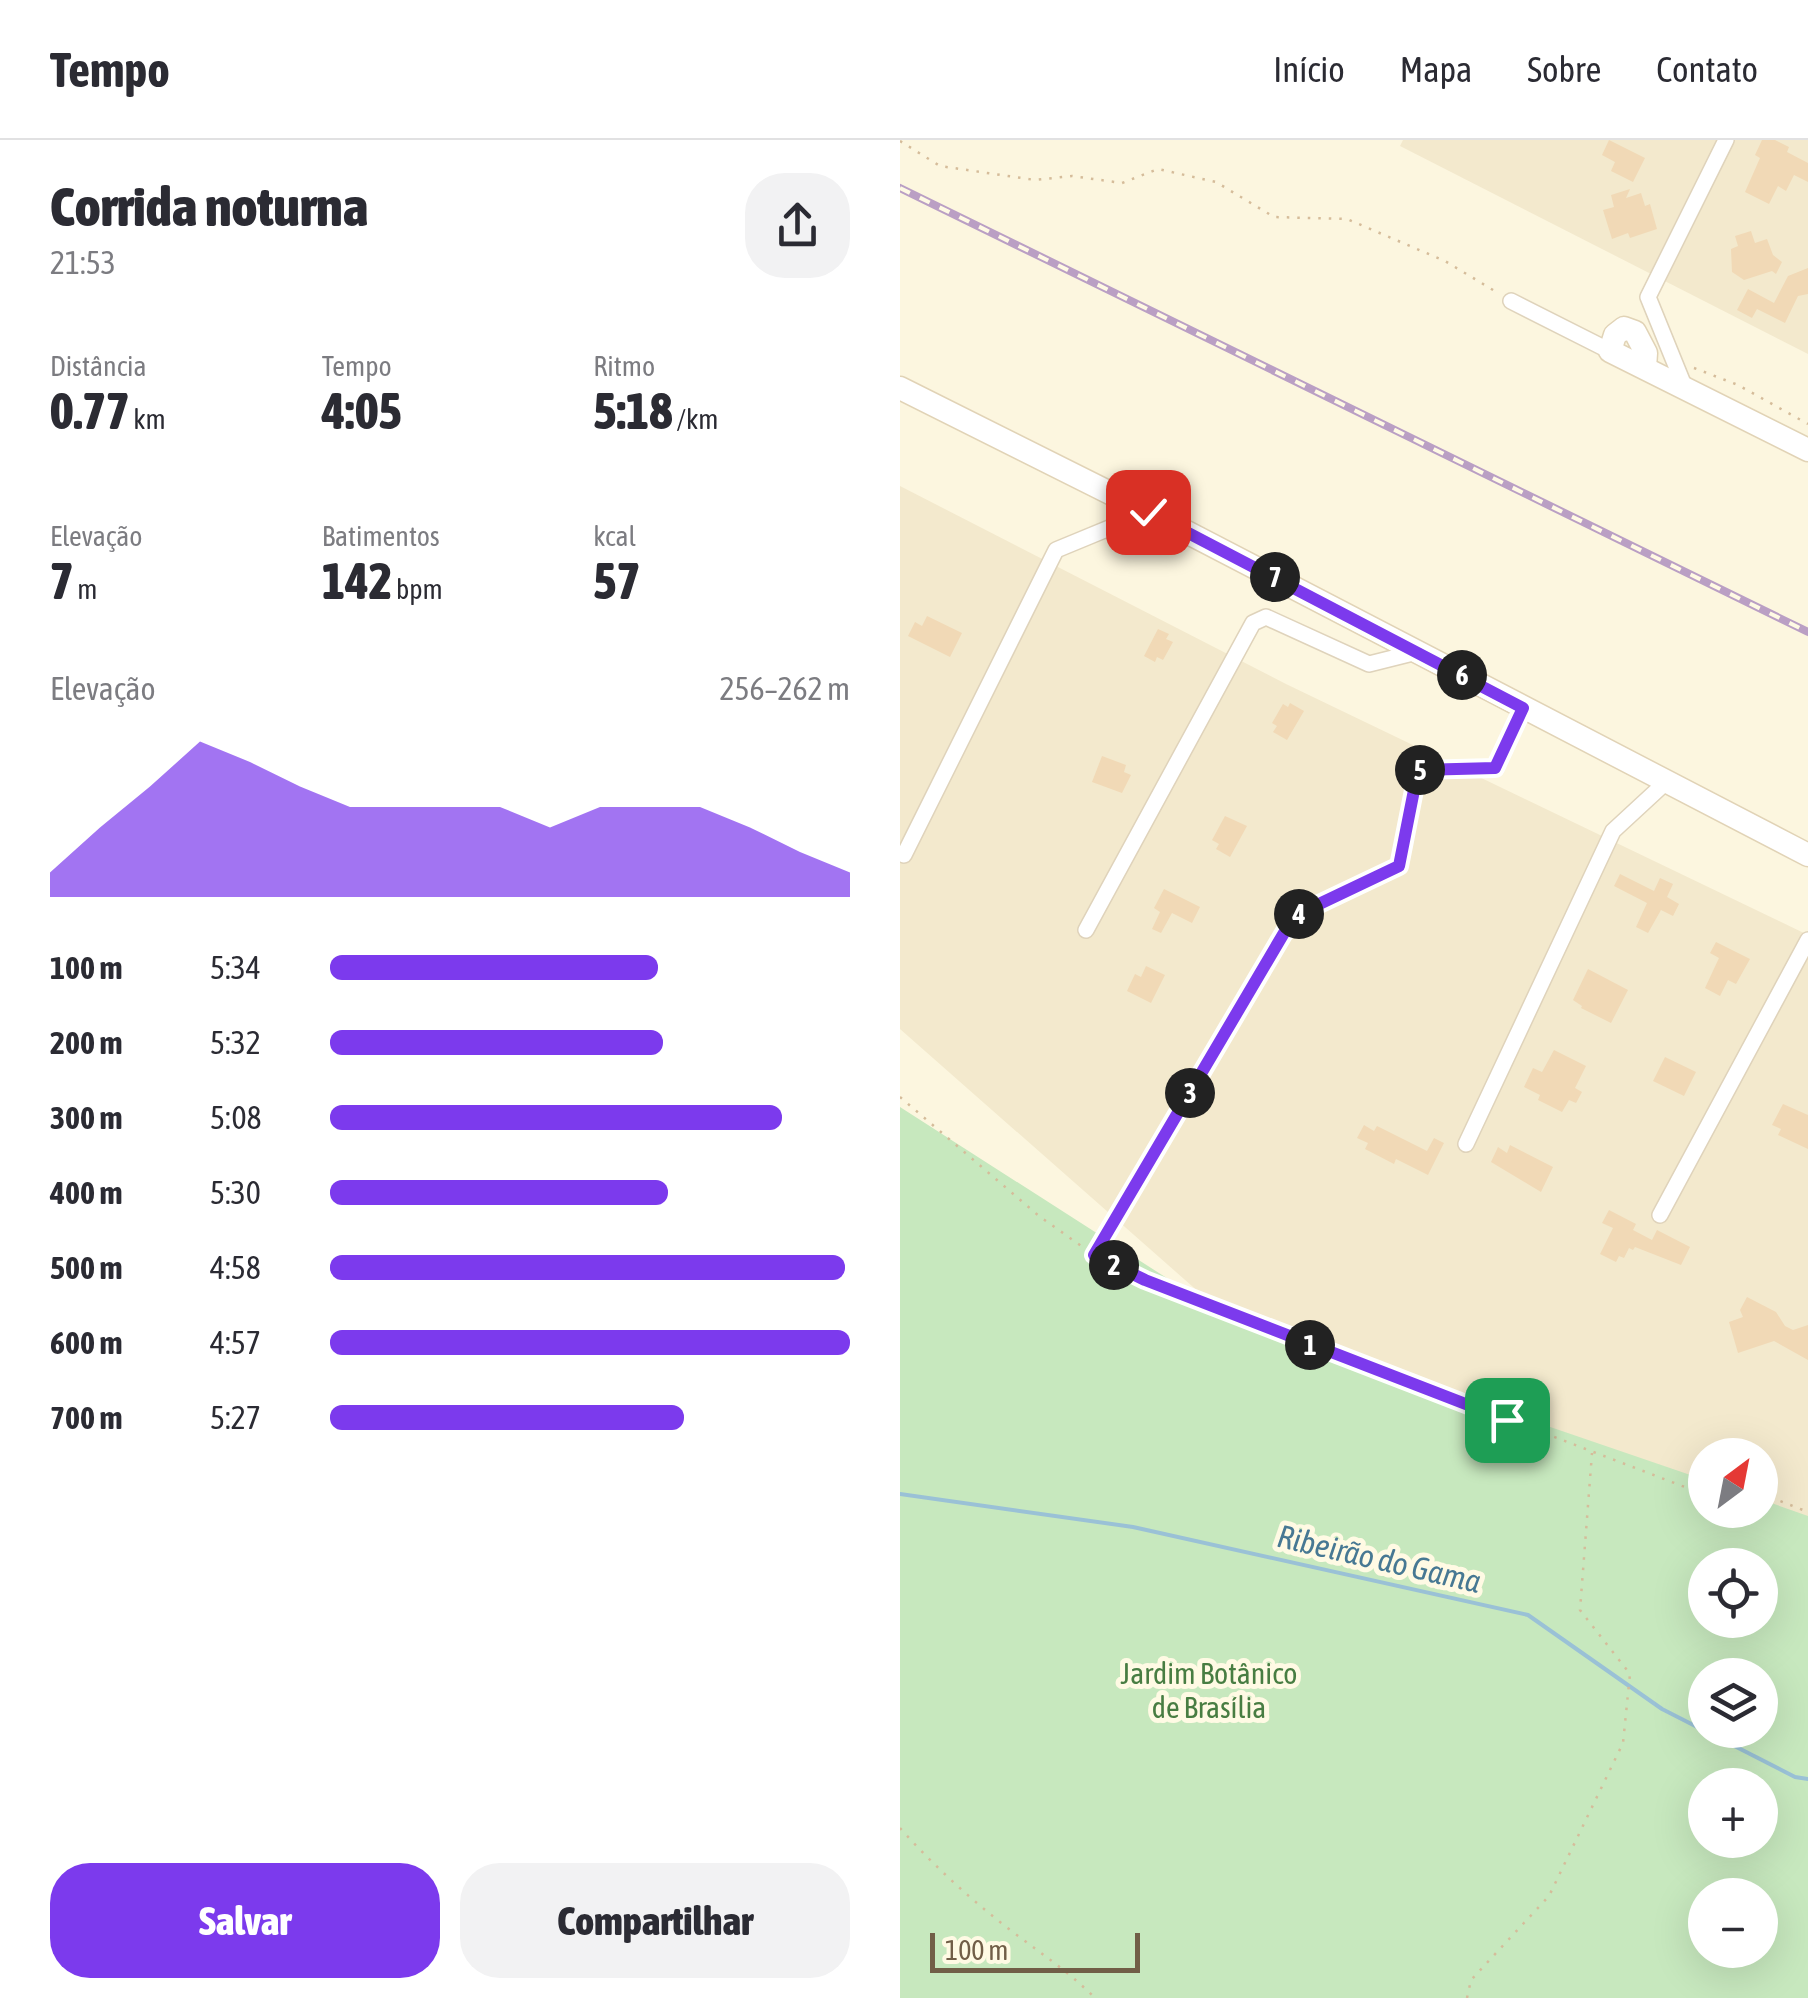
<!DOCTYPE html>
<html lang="pt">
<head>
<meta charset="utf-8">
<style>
	:root { --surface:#fff; --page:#f2f2f3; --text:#2b2b33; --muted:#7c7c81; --line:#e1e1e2; --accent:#7c3aed }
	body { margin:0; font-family:"Asap Condensed",sans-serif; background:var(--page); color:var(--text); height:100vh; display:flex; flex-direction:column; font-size:38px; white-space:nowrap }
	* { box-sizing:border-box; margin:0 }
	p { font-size:32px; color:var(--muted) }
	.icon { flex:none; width:55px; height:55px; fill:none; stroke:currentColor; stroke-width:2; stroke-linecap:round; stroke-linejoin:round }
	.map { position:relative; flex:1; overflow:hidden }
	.side { display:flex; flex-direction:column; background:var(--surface); width:900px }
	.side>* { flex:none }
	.needle { width:65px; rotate:32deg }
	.buttons { position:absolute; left:788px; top:1298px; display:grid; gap:20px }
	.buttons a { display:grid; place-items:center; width:90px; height:90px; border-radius:50%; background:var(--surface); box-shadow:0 10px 40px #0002; font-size:50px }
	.scale { position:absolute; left:30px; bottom:25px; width:210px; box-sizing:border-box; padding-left:10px; border:5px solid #715e47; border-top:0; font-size:28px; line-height:35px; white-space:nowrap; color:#715e47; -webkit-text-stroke:8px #fffae4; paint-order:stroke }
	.pin { position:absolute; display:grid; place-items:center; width:85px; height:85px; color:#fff; margin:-42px; border-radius:20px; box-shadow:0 5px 15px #0006 }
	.km { position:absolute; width:50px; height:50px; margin:-25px; border-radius:50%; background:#222; color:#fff; font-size:28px; line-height:50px; text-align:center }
	.round { display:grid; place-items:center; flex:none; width:105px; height:105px; border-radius:40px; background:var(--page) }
	.summary { display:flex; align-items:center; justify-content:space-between; height:170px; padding:0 50px }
	h1 { font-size:55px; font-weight:800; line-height:75px }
	.metrics { display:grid; grid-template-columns:repeat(3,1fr); gap:15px; height:170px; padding:10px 50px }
	.metrics div { display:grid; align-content:center }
	.metrics b { font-size:50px; font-weight:800 }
	.metrics small { font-size:28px; font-weight:400 }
	.metrics p { font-size:28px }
	.chart { height:280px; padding:20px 50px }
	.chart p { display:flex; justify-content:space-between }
	.chart svg { width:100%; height:180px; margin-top:10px; fill:var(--accent); opacity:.7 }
	.cta { display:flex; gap:20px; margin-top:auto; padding:20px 50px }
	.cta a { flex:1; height:115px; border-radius:40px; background:var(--accent); color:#fff; font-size:40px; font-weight:800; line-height:115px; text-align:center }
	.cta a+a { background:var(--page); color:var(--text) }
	ul { padding:0 50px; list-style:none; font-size:32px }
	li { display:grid; grid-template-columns:160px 120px 1fr; align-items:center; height:75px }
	li i { height:25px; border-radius:12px; background:var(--accent) }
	header { display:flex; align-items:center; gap:60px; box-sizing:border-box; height:140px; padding:0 50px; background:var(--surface); border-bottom:2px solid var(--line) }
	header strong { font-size:48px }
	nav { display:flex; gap:55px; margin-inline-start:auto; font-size:35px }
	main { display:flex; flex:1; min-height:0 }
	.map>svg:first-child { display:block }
	.residential { fill:#f3e9cd }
	.green { fill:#c7e8be; fill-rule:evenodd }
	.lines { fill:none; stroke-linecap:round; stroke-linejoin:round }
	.stream { stroke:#9ac1d6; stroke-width:4 }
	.building { fill:#f1d9b6 }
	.street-casing { stroke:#dfd3bb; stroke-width:18 }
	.secondary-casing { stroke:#e1d3b6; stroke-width:25 }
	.path { stroke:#d5bc9a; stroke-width:2.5; stroke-dasharray:2.5 8; stroke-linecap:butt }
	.street { stroke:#fff; stroke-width:15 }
	.secondary { stroke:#fff; stroke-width:22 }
	.rail-casing { stroke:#ba9fc4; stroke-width:8 }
	.rail { stroke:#fffae4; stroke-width:4; stroke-dasharray:11; stroke-linecap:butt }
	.route-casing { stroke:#fff; stroke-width:20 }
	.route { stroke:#7c3aed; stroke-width:12 }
	.labels { text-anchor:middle; stroke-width:10; stroke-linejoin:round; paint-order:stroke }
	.park-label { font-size:30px; fill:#487d42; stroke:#fffae4 }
	.water-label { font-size:32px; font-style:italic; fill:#477893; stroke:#fffae4 }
</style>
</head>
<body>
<header>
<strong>Tempo</strong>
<nav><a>Início</a><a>Mapa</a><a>Sobre</a><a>Contato</a></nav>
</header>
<main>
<section class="side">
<div class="summary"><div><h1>Corrida noturna</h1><p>21:53</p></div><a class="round"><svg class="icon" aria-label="share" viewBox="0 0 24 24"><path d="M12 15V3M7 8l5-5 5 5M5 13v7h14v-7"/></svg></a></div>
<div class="metrics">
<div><p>Distância</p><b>0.77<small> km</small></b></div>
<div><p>Tempo</p><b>4:05</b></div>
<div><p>Ritmo</p><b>5:18<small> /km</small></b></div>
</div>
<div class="metrics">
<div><p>Elevação</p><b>7<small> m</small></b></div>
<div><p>Batimentos</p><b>142<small> bpm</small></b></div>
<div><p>kcal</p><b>57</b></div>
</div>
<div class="chart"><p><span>Elevação</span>256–262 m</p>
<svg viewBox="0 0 160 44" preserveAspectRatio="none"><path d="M0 44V38L10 27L20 17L30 6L40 11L50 17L60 22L70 22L80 22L90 22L100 27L110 22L120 22L130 22L140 27L150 33L160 38V44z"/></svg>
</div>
<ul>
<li><b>100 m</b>5:34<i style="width:63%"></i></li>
<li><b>200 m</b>5:32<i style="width:64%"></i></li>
<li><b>300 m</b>5:08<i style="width:87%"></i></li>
<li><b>400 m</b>5:30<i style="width:65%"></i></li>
<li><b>500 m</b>4:58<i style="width:99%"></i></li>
<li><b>600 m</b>4:57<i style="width:100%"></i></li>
<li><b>700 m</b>5:27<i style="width:68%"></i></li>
</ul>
<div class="cta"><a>Salvar</a><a>Compartilhar</a></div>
</section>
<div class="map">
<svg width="908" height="1858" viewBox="0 0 908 1858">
	<rect width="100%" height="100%" fill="#fcf6df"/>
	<!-- residential -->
	<g class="residential">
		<path d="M503 0H908V214L500 6Z"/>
		<path d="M0 346 386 544 908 795V1378L860 1364V1315H805V1347L326 1176 0 889Z"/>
	</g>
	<!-- green -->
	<path class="green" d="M0 967 326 1176 805 1340V1370H860V1359L908 1376V1858H0ZM805 1425H860V1480H805ZM805 1535H860V1590H805ZM805 1645H860V1700H805ZM805 1755H860V1810H805Z"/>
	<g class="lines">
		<!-- stream -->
		<path class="stream" d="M0 1354 233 1387 628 1475 762 1569 895 1637 908 1639"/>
	</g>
	<!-- building -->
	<g class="building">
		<path d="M709 0 745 18 733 42 711 31 715 22 702 15Z"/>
		<path d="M862 0H875L889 7 887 12 908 23V42L894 35 886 51 878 46 869 64 845 52 860 18 855 15Z"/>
		<path d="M730 49 726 58 741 53 745 66 750 64 757 89 730 98 728 93 712 99 703 70 714 67 711 55Z"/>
		<path d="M851 91 855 103 867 99 873 115 882 122 876 134 872 131 844 140 832 132 831 109 838 106 835 96Z"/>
		<path d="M908 128V154L898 156 885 183 857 169 852 178 837 170 848 149 874 163 888 136Z"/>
		<path d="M27 476 62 493 50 517 8 496 15 482 22 486Z"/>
		<path d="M258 489 269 494 266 499 273 502 263 520 257 517 255 522 244 516Z"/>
		<path d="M390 563 404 571 387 600 373 592 377 586 372 583 383 564 388 567Z"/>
		<path d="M202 616 226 625 224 632 231 635 222 653 192 642Z"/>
		<path d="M325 676 347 686 330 717 316 709 319 704 312 700Z"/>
		<path d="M720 734 754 751 760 738 773 744 767 757 779 764 773 776 761 770 748 793 736 787 747 763 714 746Z"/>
		<path d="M264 749 300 767 292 783 272 773 261 793 252 789 260 772 254 768Z"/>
		<path d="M816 802 850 819 836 844 828 840 820 856 805 848 819 818 810 813Z"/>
		<path d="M246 826 265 835 251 863 227 851 235 834 241 837Z"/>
		<path d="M688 829 728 850 711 883 681 868 682 866 673 860Z"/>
		<path d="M654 910 686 926 675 948 682 952 676 963 669 960 662 972 638 960 640 955 624 947 633 928 642 932Z"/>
		<path d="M765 917 796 932 784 956 753 941Z"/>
		<path d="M883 964 908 975V1009L878 995 881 989 872 985Z"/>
		<path d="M464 985 474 991 477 986 527 1011 534 998 544 1003 528 1035 496 1019 494 1024 465 1009 468 1003 457 998Z"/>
		<path d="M610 1005 653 1027 641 1052 591 1022 598 1007 607 1013Z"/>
		<path d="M709 1070 736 1084 733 1090 752 1100 757 1090 790 1107 781 1125 735 1107 733 1110 729 1108 724 1118 719 1116 716 1122 700 1114 713 1088 702 1083Z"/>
		<path d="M847 1157 876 1172 885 1186 893 1190 908 1185V1220L874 1201 838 1213 829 1182 843 1177 840 1170Z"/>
	</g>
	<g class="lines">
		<defs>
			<g id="street">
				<path d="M611 161 710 211"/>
				<path d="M785 248 748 157 826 0"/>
				<path d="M4 715 156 410 248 372"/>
				<path d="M186 790 353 483 366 477 469 524 517 512"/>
				<path d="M566 1004 713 691 765 643"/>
				<path d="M760 1075 908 800"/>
			</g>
			<g id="secondary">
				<path d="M745 228 746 213 735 192 724 188 715 195 710 211 908 310"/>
				<path d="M0 248 248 372 908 715"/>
			</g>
		</defs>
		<!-- street casing -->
		<use href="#street" class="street-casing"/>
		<!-- secondary casing -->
		<use href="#secondary" class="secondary-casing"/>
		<!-- path -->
		<g class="path">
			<path d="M0 1 40 26 135 40 172 36 222 43 258 29 316 42 374 77 447 79 545 121 598 153"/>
			<path d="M794 228 838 245 908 284"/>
			<path d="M0 957 139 1076 194 1115 245 1140 790 1349 805 1351"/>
			<path d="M195 1114 394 776 499 727 518 630 595 629 615 584"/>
			<path d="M860 1357 875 1359 908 1372"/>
			<path d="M0 1688C33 1725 69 1758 109 1789 139 1812 168 1831 195 1858"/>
			<path d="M567 1858 571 1840 649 1756 723 1603 730 1534 680 1470 692 1313"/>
		</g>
		<!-- street -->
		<use href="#street" class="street"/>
		<!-- secondary -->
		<use href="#secondary" class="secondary"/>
		<defs>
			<path id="rail" d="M0 48 908 492"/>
		</defs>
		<!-- rail casing -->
		<use href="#rail" class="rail-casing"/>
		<!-- rail -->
		<use href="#rail" class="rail"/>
	</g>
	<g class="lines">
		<defs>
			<path id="route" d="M248 372 623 568 595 628 518 630 499 726 394 776 194 1115 245 1140 607 1280"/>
		</defs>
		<!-- route casing -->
		<use href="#route" class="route-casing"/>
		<!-- route -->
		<use href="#route" class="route"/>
	</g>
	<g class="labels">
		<!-- park labels -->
		<g class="park-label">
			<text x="309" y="1544">Jardim Botânico<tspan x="309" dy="34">de Brasília</tspan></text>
		</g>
		<!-- water labels -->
		<g class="water-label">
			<text transform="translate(479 1419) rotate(13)" y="11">Ribeirão do Gama</text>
		</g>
	</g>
</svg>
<div class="buttons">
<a><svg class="needle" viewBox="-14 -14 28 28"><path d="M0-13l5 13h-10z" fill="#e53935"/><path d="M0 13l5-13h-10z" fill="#7c7c81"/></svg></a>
<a><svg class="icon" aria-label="locate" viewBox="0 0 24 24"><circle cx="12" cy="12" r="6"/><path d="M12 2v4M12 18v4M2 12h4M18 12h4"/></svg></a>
<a><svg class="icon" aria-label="layers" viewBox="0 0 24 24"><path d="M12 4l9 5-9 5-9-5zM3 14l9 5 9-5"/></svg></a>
<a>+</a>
<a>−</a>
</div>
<div class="scale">100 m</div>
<div class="pin" style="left:607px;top:1280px;background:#1e9e55"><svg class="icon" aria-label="arrive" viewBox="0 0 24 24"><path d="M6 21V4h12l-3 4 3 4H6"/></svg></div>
<div class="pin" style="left:248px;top:372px;background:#d93025"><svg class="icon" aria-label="check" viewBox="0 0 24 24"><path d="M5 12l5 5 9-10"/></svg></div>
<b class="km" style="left:410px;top:1205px">1</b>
<b class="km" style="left:214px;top:1125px">2</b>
<b class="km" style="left:290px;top:953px">3</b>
<b class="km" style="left:399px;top:774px">4</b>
<b class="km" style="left:520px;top:630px">5</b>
<b class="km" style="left:562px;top:535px">6</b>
<b class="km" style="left:375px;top:437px">7</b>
</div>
</main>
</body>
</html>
